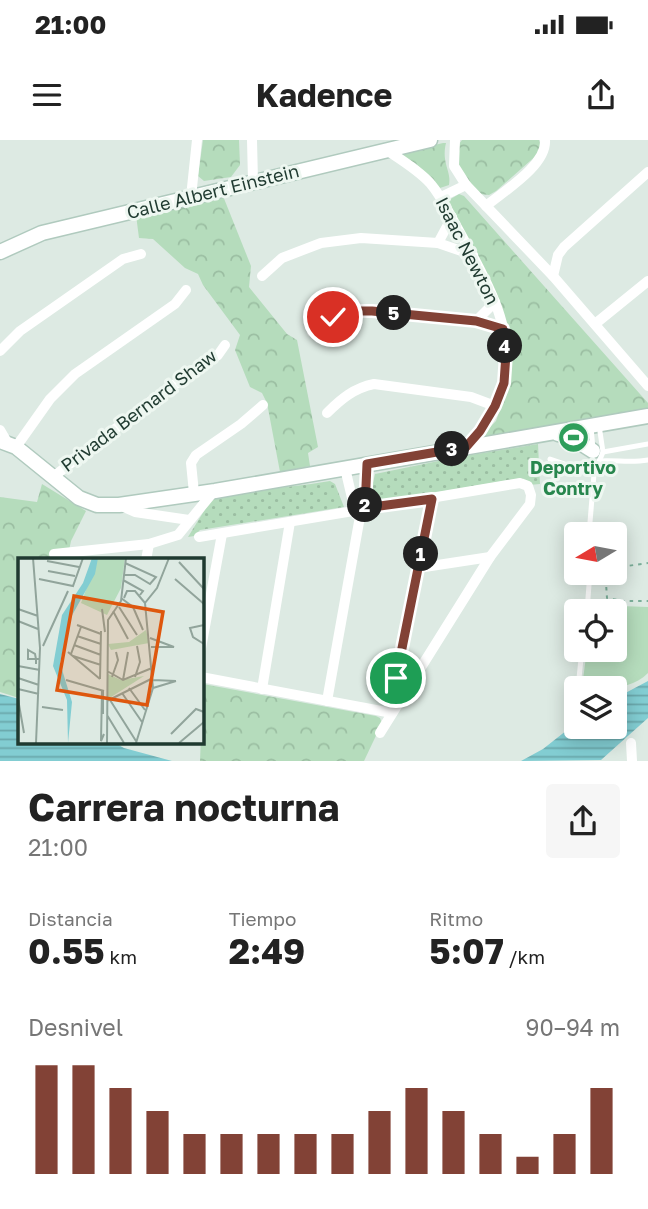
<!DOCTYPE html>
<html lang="es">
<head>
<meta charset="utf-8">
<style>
	:root { --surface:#fff; --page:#f6f6f6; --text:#222; --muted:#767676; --accent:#824236 }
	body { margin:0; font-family:"Golos Text",sans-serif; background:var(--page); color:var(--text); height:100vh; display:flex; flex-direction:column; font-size:26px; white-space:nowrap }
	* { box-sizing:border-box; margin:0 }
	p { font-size:23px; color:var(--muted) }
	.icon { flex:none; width:38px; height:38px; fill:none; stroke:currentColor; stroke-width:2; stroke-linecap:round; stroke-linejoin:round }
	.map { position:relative; height:621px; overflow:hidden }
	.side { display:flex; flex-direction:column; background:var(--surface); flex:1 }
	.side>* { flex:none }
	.needle { width:46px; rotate:260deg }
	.fabs { position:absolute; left:564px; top:382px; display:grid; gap:14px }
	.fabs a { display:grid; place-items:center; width:63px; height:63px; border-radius:7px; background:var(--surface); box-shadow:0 4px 18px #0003; font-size:35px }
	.pin { position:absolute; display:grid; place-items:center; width:60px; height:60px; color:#fff; margin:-30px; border:4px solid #fff; border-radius:50%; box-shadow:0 2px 7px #0007 }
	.km { position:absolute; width:35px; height:35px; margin:-18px; border-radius:50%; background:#222; color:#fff; font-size:19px; line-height:35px; text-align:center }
	.round { display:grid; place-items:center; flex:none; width:74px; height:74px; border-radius:7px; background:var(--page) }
	.summary { display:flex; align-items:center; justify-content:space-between; height:119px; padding:0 28px }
	h1 { font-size:38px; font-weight:700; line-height:52px }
	.stats { display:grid; grid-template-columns:repeat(3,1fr); gap:10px; height:119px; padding:7px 28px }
	.stats div { display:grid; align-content:center }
	.stats b { font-size:35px; font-weight:700 }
	.stats small { font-size:19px; font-weight:400 }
	.stats p { font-size:19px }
	.chart { height:196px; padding:14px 28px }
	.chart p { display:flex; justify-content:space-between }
	.chart svg { width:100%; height:126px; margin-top:7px; stroke:var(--accent); stroke-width:6 }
	.status { display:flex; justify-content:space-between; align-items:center; height:49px; padding:0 35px; background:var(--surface); direction:ltr }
	.status svg { height:19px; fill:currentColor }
	header { display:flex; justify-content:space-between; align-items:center; height:91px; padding:0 28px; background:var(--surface); font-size:32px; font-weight:700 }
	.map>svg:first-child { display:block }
	.grass { fill:url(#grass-dots) }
	.forest { fill:url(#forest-crowns) }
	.garden { fill:#b5dcbc }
	.water { fill:url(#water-rules) }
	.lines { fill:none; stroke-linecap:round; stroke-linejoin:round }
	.secondary-casing { stroke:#b0cabe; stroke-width:17 }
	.path { stroke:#7caf9a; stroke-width:2; stroke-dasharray:3.5 5; stroke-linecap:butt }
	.lane { stroke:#fff; stroke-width:5 }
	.street { stroke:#fff; stroke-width:10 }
	.secondary { stroke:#fff; stroke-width:14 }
	.route-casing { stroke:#fff; stroke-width:14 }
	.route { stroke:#824236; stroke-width:9 }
	.labels { text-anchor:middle; stroke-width:6; stroke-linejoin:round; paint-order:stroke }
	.street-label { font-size:18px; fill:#1f3a30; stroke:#eef7f1 }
	.leisure-label { font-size:18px; font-weight:bold; fill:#27864d; stroke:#eef7f1 }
	.inset-road { fill:none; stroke:#91a49b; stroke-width:2 }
	.view { fill:#de570e; fill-opacity:0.15; stroke:#de570e; stroke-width:3.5 }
	.inset-edge { fill:none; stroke:#1f3a30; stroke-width:3.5 }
</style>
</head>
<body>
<div class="status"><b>21:00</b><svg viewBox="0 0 49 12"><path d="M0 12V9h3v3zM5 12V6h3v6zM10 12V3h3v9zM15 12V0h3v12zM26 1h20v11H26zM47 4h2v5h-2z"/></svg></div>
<header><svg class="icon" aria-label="menu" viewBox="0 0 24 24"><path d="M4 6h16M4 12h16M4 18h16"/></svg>Kadence<svg class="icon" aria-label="share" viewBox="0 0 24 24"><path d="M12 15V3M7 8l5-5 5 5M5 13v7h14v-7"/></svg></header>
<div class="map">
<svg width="648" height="621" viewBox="0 0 648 621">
	<defs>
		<pattern id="grass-dots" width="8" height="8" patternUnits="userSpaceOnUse" patternTransform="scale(1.75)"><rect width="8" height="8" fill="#b5dcbc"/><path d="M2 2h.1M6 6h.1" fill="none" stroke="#9bbea2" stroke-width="1.8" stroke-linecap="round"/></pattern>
		<pattern id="forest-crowns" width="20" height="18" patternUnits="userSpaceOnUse" patternTransform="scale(1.75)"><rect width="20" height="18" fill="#b5dcbc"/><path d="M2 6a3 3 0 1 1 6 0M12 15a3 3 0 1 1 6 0" fill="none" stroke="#9bbea2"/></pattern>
		<pattern id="water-rules" width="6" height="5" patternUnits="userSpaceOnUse" patternTransform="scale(1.75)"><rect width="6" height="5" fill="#82cdd2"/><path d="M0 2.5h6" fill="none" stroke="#6aa7ab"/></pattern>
	</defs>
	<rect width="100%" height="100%" fill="#ddeae3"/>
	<!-- grass -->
	<g class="grass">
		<path d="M538 304 540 344 529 345 522 340 516 339 368 364 375 334 453 318Z"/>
		<path d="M330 341 335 344 344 367 200 390 194 396 188 397 212 358C251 349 291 348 330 341Z"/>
	</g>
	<!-- forest -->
	<g class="forest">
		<path d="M203 0H239L240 25 231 37 204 41 198 36Z"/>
		<path d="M462 0H539L541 6 538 14 496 51 489 55 480 54C465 37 444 22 462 0Z"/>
		<path d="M443 3H446C441 23 452 32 449 45L440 48 415 23 400 16 401 13Z"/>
		<path d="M459 54 464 56 648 263V270L483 298 482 295 496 281 504 258 507 233 502 178 449 67V60Z"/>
		<path d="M223 56 251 126 249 147 287 194 297 200 318 307 308 313 310 326 280 332 267 263 262 253 250 247 235 210 240 195 203 145 198 134 185 128 153 99 139 98 136 75Z"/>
		<path d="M42 344 86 371 71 401 67 420H19V558L0 552V357L37 362Z"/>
		<path d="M203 544 376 576 380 578 382 583 364 621H200Z"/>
	</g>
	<!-- garden -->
	<path class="garden" d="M592 465 648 467V533C630 551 606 548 582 547L587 509H614V471H591Z"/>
	<!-- water -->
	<g class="water">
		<path d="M648 541V578L601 620 521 621 543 609 576 583V586H614V559Z"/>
		<path d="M0 554 19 559V602H113L124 608 172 621H0Z"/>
	</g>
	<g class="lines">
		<defs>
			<g id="secondary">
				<path d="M0 112 42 93 430 0"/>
				<path d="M558 294 571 297 593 311"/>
				<path d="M0 301 16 307 79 358 97 365H119L215 351 648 276"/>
			</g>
		</defs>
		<!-- secondary casing -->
		<use href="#secondary" class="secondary-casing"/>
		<!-- path -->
		<g class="path">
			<path d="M614 431 620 427 648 423"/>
			<path d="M613 432 606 443 607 458 622 461H648"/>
		</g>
		<!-- lane -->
		<g class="lane">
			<path d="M591 287 593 309"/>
			<path d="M603 312 648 304"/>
			<path d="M550 319 594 334"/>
			<path d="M599 321C617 320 632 323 648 320"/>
			<path d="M589 394 594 334 603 312 599 285"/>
			<path d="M587 471 590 432"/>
			<path d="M578 548 582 509"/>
			<path d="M575 570 576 562"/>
		</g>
		<!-- street -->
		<g class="street">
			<path d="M252 0 253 41"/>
			<path d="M455 0 454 26 466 45 553 136 648 246"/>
			<path d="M388 11C403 21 418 30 430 43 442 57 449 73 458 89 483 134 517 189 504 243 498 267 481 289 466 307"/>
			<path d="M191 57 197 0"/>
			<path d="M441 57 466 45"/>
			<path d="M486 66C504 51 547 25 545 0"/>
			<path d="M438 103 452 77"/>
			<path d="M262 136 282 118 321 103 361 98 438 103 473 115"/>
			<path d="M553 136 558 115 564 107 648 32"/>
			<path d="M476 181 495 162"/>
			<path d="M595 184 648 141"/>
			<path d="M312 192 333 177 352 171H372L476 181 503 189"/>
			<path d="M0 211 20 191 123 119 141 114"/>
			<path d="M327 273C341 259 354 248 374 244L471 257 495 266"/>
			<path d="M0 290 7 302"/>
			<path d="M16 307 50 259 75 234 175 164 186 150"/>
			<path d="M345 328 356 375"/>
			<path d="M53 337 155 258 218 215 225 205"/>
			<path d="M194 353 191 323 196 315 241 284 263 265"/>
			<path d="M119 365 135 372 189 380"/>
			<path d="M199 397 520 343 528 346 531 355 530 364 490 417 380 593"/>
			<path d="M54 414 149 404 178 395 214 351"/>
			<path d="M146 420 149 404"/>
			<path d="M418 428 490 417"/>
			<path d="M201 508 222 394"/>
			<path d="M201 537 392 573"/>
			<path d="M262 549 290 382"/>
			<path d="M405 553 399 549 396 538 432 359"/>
			<path d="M327 561 359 382 365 368 367 324"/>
			<path d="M631 603 632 621"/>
		</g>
		<!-- secondary -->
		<use href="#secondary" class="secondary"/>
	</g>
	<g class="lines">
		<defs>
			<path id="route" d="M333 177 352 171H372L476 181 503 189 506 214 504 243 495 266 480 291 466 307 367 324 365 368 432 359 396 538"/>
		</defs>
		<!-- route casing -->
		<use href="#route" class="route-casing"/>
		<!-- route -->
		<use href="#route" class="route"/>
	</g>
	<!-- icons -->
	<defs>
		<symbol id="stadium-disc" viewBox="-11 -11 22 22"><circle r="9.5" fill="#2e9e5b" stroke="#eef7f1"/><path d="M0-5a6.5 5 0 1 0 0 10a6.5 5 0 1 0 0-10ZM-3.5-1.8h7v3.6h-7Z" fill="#fff"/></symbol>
	</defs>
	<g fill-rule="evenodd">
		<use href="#stadium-disc" x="556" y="280" width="35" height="35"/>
	</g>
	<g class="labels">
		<!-- street labels -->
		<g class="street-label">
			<text transform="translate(213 52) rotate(-14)" y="6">Calle Albert Einstein</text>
			<text transform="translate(467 111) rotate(63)" y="6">Isaac Newton</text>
			<text transform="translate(139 271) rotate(-37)" y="6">Privada Bernard Shaw</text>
		</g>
		<!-- leisure labels -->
		<g class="leisure-label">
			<text x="573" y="334">Deportivo<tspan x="573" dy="21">Contry</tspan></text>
		</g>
	</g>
	<!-- overview -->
	<g transform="translate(18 418)">
		<rect width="186" height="186" fill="#ddeae3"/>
		<path d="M80 0H107L103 30 89 57 63 45ZM128 72 131 85 93 92 90 86 111 84ZM90 116 103 122 126 118 90 141Z" fill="#b5dcbc"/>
		<path d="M74 0H80L77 16 52 61 42 105 54 144 50 185 49 142 35 108 44 57 65 25Z" fill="#82cdd2"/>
		<path class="inset-road" d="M15 0 22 90 18 185M29 3 61 9M161 4 186 31M30 13 57 18M106 17H117L132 26 138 19 107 5M21 21 55 28 65 0M157 21 186 46M105 22 125 33 122 37M103 40 115 49 125 72M106 40 109 33H117L127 45M101 49 119 77M0 51 20 58M84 51 87 74M95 53 110 81M0 63 20 71M59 67 83 76M186 67 172 70 175 79 186 86M59 78 83 86M132 80 156 89H133M56 87 83 97M25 88 50 33M50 94 82 121M53 96 63 69M55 98 83 107M18 106V101L17 96 10 92V101H22M0 108 22 112M89 113 105 122 134 110M94 119 100 102 98 94M117 119 122 104 119 88M0 120 21 127M82 121 83 73M48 122 86 133M105 122 110 94M135 122 158 123M111 130 127 152M135 130 158 123M0 131 21 136M84 132 83 183 86 176M85 133V156M104 135 124 164M0 141 6 175M92 142 118 183M89 143 135 120M24 149 45 152M89 157 106 185M153 176 178 151 186 154M89 185 90 62 103 43 108 0M118 185 135 130 127 45 139 30 151 0M161 185 186 164"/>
		<path class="view" d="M56 38 145 54 129 147 39 132Z"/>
		<rect width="186" height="186" class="inset-edge"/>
	</g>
</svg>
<div class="fabs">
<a><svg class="needle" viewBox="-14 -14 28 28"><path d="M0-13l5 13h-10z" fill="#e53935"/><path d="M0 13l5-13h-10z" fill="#767676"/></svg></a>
<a><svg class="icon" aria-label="locate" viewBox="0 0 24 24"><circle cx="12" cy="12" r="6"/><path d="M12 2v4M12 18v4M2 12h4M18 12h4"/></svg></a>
<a><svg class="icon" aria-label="layers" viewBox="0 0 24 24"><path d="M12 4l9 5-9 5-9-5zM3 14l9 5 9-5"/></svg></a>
</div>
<div class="pin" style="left:396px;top:538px;background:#1e9e55"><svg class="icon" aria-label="arrive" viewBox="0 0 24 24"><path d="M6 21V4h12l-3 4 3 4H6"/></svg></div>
<div class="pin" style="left:333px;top:177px;background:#d93025"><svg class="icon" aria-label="check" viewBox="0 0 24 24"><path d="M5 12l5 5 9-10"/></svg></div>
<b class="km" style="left:421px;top:414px">1</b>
<b class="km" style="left:365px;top:365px">2</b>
<b class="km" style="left:452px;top:309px">3</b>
<b class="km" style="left:505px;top:206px">4</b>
<b class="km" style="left:394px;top:173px">5</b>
</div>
<section class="side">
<div class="summary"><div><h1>Carrera nocturna</h1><p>21:00</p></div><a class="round"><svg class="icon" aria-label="share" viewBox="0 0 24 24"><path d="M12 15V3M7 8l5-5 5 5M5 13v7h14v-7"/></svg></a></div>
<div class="stats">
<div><p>Distancia</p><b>0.55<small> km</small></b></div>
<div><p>Tiempo</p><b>2:49</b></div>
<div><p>Ritmo</p><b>5:07<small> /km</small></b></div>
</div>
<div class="chart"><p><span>Desnivel</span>90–94 m</p>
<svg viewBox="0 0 160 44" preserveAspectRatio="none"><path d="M5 44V6M15 44V6M25 44V14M35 44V22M45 44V30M55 44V30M65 44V30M75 44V30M85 44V30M95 44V22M105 44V14M115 44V22M125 44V30M135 44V38M145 44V30M155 44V14"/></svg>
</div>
</section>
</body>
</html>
